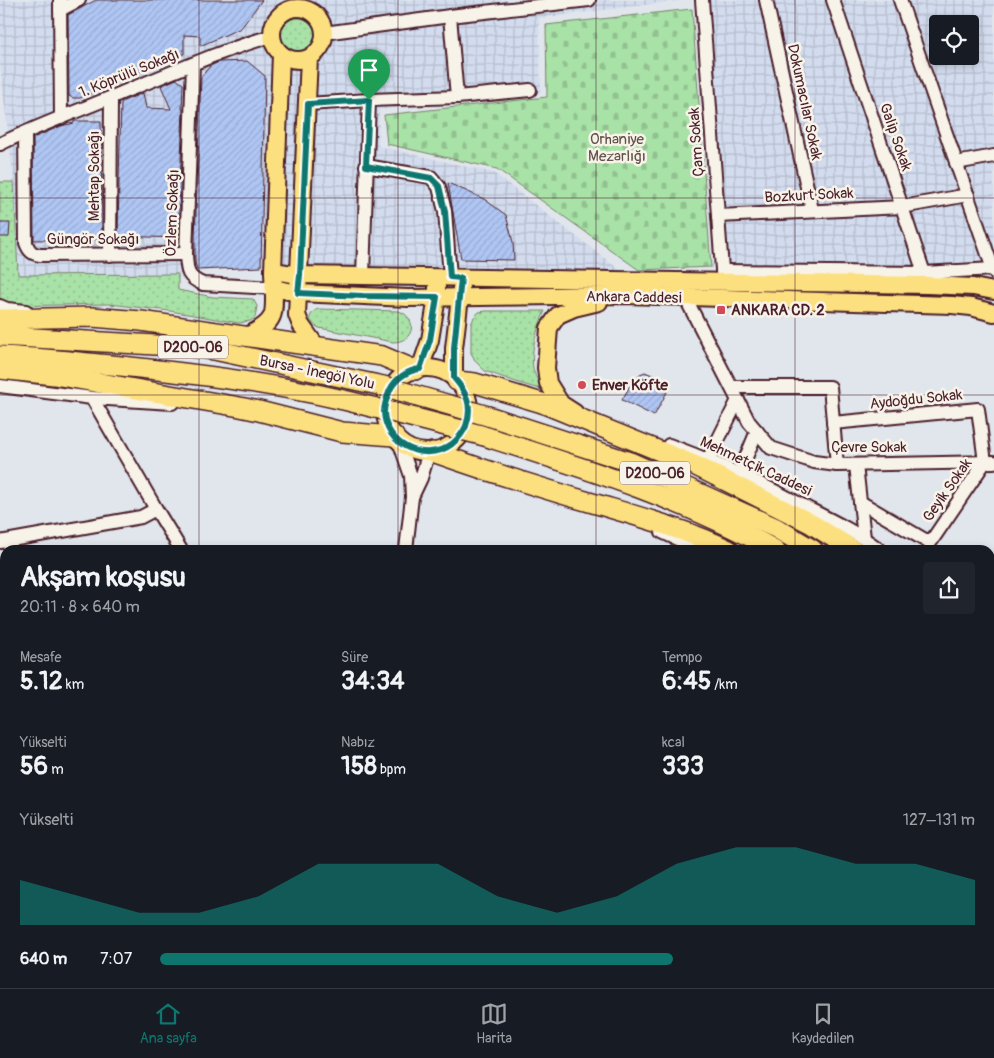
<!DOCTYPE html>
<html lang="tr">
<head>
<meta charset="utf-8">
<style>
	:root { --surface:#171b24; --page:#20242c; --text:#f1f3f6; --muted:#9ea1a6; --line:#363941; --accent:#0f766e }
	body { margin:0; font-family:Pangolin,sans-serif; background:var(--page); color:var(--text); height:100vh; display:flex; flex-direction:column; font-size:19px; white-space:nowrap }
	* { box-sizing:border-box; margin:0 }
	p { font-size:16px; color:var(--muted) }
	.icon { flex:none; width:28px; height:28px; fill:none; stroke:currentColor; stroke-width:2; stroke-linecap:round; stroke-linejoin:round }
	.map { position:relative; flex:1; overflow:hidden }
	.panel { position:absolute; left:0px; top:545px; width:995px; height:444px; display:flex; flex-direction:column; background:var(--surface); border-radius:15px 15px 0 0; box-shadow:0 2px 8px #0003 }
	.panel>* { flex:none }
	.tools { position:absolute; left:929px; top:15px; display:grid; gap:10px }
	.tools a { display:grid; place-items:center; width:50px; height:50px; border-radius:5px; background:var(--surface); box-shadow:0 2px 8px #0003; font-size:25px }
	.pin { position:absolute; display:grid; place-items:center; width:42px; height:42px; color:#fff; margin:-51px -21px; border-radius:50% 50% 50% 0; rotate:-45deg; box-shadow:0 0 5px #0007 }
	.pin .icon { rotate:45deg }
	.round { display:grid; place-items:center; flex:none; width:52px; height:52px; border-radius:5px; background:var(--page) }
	.head { display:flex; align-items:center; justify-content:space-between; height:85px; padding:0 20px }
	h1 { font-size:28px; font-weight:800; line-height:38px }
	.stats { display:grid; grid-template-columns:repeat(3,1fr); gap:8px; height:85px; padding:5px 20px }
	.stats div { display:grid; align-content:center }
	.stats b { font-size:25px; font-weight:800 }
	.stats small { font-size:14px; font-weight:400 }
	.stats p { font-size:14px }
	.chart { height:140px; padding:10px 20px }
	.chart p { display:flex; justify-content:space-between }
	.chart svg { width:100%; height:90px; margin-top:5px; fill:var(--accent); opacity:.7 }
	ul { padding:0 20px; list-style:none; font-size:16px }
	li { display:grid; grid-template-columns:80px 60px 1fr; align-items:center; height:38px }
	li i { height:12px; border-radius:6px; background:var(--accent) }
	.dock { display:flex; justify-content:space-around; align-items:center; height:70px; border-top:1px solid var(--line); background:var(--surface); font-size:14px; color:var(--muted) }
	.dock a { display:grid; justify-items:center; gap:2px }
	.dock .on { color:var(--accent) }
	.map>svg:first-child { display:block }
	.industrial { fill:url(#industrial-grid); fill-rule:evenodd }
	.grass { fill:url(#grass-dots); stroke:#798069 }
	.cemetery { fill:url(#cemetery-stones); stroke:#798069 }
	.building { fill:url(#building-hatch); stroke:#4a1f2b }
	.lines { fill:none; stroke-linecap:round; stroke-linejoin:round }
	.minor-casing { stroke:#4a1f2b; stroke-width:16 }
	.major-casing { stroke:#4a1f2b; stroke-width:20 }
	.highway-casing { stroke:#4a1f2b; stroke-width:22 }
	.minor { stroke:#f7f3e8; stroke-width:12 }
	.major { stroke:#fce080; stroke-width:16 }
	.highway { stroke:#fce080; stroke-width:19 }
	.highway-bridge-casing { stroke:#4a1f2b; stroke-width:22; stroke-linecap:butt }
	.highway-bridge { stroke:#fce080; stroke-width:19 }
	.route-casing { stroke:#fff; stroke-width:10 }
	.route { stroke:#0f766e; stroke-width:6 }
	.grid { fill:none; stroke:#4a1f2b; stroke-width:1; stroke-opacity:0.55 }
	.poi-dot { fill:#d1495b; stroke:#f7f3e8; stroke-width:2 }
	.labels { text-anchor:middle; stroke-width:5; stroke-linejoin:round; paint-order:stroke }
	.shield { fill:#f7f3e8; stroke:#7e5f64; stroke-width:1 }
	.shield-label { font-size:14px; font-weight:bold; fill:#4a1f2b }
	.street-label { font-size:15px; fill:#4a1f2b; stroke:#f7f3e8 }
	.park-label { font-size:15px; fill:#62504a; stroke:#f7f3e8 }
	.poi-label { font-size:15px; font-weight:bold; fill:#4a1f2b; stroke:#f7f3e8; text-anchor:start }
</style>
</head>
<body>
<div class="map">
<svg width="994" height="988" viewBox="0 0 994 988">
	<defs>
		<pattern id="industrial-grid" width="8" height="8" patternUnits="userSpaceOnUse" patternTransform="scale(1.25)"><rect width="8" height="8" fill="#d2dcee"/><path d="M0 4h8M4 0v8" fill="none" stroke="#b6bccc"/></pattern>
		<pattern id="grass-dots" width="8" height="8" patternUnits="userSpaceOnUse" patternTransform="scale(1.25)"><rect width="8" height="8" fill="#a8e2a7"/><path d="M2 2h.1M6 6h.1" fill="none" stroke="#92c190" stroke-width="1.8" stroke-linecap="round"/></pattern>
		<pattern id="cemetery-stones" width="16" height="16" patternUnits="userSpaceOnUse" patternTransform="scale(1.25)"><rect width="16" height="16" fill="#a8e2a7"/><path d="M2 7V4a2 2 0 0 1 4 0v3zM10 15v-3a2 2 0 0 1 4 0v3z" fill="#92c190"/></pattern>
		<pattern id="building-hatch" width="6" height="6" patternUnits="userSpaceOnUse" patternTransform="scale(1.25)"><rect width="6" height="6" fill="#afc6f4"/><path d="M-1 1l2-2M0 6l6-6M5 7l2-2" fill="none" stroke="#98aad1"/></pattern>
	</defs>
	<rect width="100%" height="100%" fill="#e1e6ec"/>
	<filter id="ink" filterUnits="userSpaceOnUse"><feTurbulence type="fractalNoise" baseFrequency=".02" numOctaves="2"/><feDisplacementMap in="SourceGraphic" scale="10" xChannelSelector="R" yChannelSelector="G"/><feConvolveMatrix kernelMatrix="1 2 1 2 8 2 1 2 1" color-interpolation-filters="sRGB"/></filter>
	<g filter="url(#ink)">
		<!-- industrial -->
		<g class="industrial">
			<path d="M0 0H684L539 18 541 92 379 110 378 146 494 173 629 277 260 265 178 274 18 275 14 182 0 66Z"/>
			<path d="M695 0H994V271L719 276ZM938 24H970V56H938Z"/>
		</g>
		<!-- grass -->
		<g class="grass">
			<circle cx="298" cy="35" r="17"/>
			<path d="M0 182H14L18 275 178 274V290L213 297 253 299 257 306 255 318 250 321 239 323 170 311 109 304 10 306 0 300Z"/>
			<path d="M318 309 399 311C418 318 415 342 393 342L319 328C309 323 306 315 318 309Z"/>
			<path d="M486 311H545C537 328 529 354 534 372 536 378 540 384 543 390L519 383 485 371 476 362 471 353V325L474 317 479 312Z"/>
		</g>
		<!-- cemetery -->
		<path class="cemetery" d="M692 9 711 267 639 270 497 169 387 144 384 115 547 97 546 25Z"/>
		<!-- building -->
		<g class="building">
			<path d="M96 0H262L241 28 200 46V36L184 35V54H180L80 98H73L69 96 68 15Z"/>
			<path d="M247 61 265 76 261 267 197 270 195 262V239L201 77 210 66 219 62Z"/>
			<path d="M176 79 183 84 182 109H183L178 238 118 236 119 181 121 102 143 93 146 108 171 109 161 86Z"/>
			<path d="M74 121H101L102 239 34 240 33 138 61 126 74 123Z"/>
			<path d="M448 183 484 199 506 215 513 242 514 260 461 259Z"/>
			<path d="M0 223H10L9 237H0Z"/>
			<path d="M645 372 657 377 667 392 654 416 622 400 632 382 635 383 640 374Z"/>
		</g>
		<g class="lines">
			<defs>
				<g id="minor">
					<path d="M60 0 61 118"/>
					<path d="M702 0 723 283"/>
					<path d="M766 0 812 210"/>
					<path d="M833 0 928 285"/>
					<path d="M900 0 994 272"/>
					<path d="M60 10 79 0"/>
					<path d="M450 16 457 97"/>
					<path d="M324 33 450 16 589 0"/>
					<path d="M193 64 186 254C187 270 186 277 203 284L273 288"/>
					<path d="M308 104 369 100 457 97 530 90"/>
					<path d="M25 133 26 243C29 251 32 254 40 255L186 254"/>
					<path d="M0 144C41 124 84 109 126 91 174 72 222 50 272 36"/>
					<path d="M956 163 994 156"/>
					<path d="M366 166 431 177 439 187 445 211 450 277"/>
					<path d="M718 216 902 207 968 195"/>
					<path d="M110 255 111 98"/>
					<path d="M722 271 924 273 993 269"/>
					<path d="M363 276 369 100"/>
					<path d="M685 297 749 422 771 448 814 462 837 465 994 462"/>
					<path d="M0 306 7 309 26 311"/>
					<path d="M0 386 92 398 172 403"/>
					<path d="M732 387H830L837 465"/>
					<path d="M92 398 156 509 181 550"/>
					<path d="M833 423 978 409 985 462 930 543 860 502"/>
					<path d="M399 441 411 476 412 497 421 478 429 452"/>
					<path d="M669 445C718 463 765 485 811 510 835 522 859 534 880 550"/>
					<path d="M708 460 738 400"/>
					<path d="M856 465 864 538"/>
					<path d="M739 474 757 431"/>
					<path d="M662 532 701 550"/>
					<path d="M0 542 141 517 156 509"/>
					<path d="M406 550 412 497"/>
					<path d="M990 629 994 632"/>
					<path d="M0 713 5 709"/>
					<path d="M990 739 994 733"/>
					<path d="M0 785 5 784"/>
					<path d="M0 921 5 920"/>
					<path d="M990 938 994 946"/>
					<path d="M43 984 44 988"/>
					<path d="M148 984 150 988"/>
					<path d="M242 984 244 988"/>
					<path d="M435 984 436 988"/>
					<path d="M751 984 752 988"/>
					<path d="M895 984 897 988"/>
					<path d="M465 988 493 984"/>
					<path d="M531 988 532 984"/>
					<path d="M578 988V984"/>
					<path d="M671 988 672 984"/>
					<path d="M726 988 727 984"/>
					<path d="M773 988 783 984"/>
				</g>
				<g id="major">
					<circle cx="298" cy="34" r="26"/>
					<path d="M309 58 297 315 301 325 316 346"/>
					<path d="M273 271 300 275 928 285 973 287 994 291"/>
					<path d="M273 288 298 293 408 298 626 295 952 305 971 307 994 313"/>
					<path d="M247 336C256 331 268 326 272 316 276 307 273 281 273 271L281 54"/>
					<circle cx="427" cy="410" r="42"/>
					<path d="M420 369 430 340 437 297V287"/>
					<path d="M454 378V348L461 288"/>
					<path d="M575 413 561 404 548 383 546 368 549 328 558 315 574 308 599 302"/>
				</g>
				<g id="highway">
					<path d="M0 319 92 317 141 321 382 356 415 370"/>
					<path d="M0 336 190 347 214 350 383 386"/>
					<path d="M0 356C41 358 81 362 121 366 207 375 293 386 376 408"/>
					<path d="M0 369 54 375 240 407 259 411 342 432 394 436"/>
					<path d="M457 381 475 383 542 403 694 465 810 523 853 550"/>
					<path d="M488 416 630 462 776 528 813 550"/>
					<path d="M481 435C581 467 682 498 775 550"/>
					<path d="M433 452C487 471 541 488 596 504 640 517 688 530 729 550"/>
					<path d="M990 666 994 669"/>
					<path d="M990 688 994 691"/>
				</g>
			</defs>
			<!-- minor casing -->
			<use href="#minor" class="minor-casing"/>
			<!-- major casing -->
			<use href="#major" class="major-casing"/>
			<!-- highway casing -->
			<use href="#highway" class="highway-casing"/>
			<!-- minor -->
			<use href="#minor" class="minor"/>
			<!-- major -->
			<use href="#major" class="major"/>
			<!-- highway -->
			<use href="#highway" class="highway"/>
			<defs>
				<g id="highway-bridge">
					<path d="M383 386 488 416"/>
					<path d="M376 408 481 435"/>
				</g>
			</defs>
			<!-- highway-bridge casing -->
			<use href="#highway-bridge" class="highway-bridge-casing"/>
			<!-- highway-bridge -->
			<use href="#highway-bridge" class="highway-bridge"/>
		</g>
	</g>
	<g class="lines" filter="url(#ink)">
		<defs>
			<path id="route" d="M369 100 366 166 431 178 439 186 445 211 450 277 461 278 454 348V378C467 393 473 406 466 426 463 433 458 439 452 444 425 464 385 445 384 412 384 404 387 397 390 390 395 379 408 370 420 369L430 340 437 297 363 296 298 293 300 275 308 104Z"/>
		</defs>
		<!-- route casing -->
		<use href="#route" class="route-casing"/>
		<!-- route -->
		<use href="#route" class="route"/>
	</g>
	<!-- grid -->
	<path class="grid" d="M199 0V550M398 0V550M596 0V550M795 0V550M0 198H994M0 395H994M0 593H5M990 593H994M0 790H5M990 790H994M199 984V988M398 984V988M596 984V988M795 984V988"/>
	<!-- markers -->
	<g class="poi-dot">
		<rect x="716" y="305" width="10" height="10" rx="2.5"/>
		<circle cx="582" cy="385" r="5"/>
	</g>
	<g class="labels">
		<!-- shield labels -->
		<g class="shield">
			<rect x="158" y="335.5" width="70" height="23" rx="4"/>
			<rect x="620" y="461.5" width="70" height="23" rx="4"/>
		</g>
		<g class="shield-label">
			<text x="193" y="352">D200-06</text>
			<text x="655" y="478">D200-06</text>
		</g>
		<!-- street labels -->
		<g class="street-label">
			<text transform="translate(129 73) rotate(-22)" y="5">1. Köprülü Sokağı</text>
			<text transform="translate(805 102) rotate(78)" y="5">Dokumacılar Sokak</text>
			<text transform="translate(896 137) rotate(71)" y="5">Galip Sokak</text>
			<text transform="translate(696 142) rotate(-94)" y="5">Çam Sokak</text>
			<text transform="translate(94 176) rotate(-90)" y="5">Mehtap Sokağı</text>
			<text transform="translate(809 195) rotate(-3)" y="5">Bozkurt Sokak</text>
			<text transform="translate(172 213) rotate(-88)" y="5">Özlem Sokağı</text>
			<text x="93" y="244">Güngör Sokağı</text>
			<text transform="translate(634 297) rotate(1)" y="5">Ankara Caddesi</text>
			<text transform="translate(317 372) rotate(12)" y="5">Bursa - İnegöl Yolu</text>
			<text transform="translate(916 399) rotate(-6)" y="5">Aydoğdu Sokak</text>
			<text x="869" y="452">Çevre Sokak</text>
			<text transform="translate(756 466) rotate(25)" y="5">Mehmetçik Caddesi</text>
			<text transform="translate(947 490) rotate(-55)" y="5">Geyik Sokak</text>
		</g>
		<!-- park labels -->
		<g class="park-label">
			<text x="617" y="144">Orhaniye<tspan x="617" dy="17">Mezarlığı</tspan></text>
		</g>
		<!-- poi labels -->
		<g class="poi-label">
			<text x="731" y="315">ANKARA CD. 2</text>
			<text x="592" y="390">Enver Köfte</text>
		</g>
	</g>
</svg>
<div class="tools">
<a><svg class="icon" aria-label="locate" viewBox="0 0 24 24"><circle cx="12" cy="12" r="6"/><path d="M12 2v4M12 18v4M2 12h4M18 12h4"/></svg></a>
</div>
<div class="pin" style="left:369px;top:100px;background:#1e9e55"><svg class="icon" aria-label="arrive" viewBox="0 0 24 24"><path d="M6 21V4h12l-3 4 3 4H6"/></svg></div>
<section class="panel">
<div class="head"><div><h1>Akşam koşusu</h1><p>20:11 · 8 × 640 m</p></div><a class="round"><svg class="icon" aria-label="share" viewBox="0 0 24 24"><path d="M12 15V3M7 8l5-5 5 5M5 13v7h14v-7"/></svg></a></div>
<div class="stats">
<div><p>Mesafe</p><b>5.12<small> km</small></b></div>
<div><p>Süre</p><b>34:34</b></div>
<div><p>Tempo</p><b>6:45<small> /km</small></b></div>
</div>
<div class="stats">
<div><p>Yükselti</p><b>56<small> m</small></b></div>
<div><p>Nabız</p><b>158<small> bpm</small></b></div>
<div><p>kcal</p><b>333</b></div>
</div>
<div class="chart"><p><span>Yükselti</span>127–131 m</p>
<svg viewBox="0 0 160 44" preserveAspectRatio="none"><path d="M0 44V22L10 30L20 38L30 38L40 30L50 14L60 14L70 14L80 30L90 38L100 30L110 14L120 6L130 6L140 14L150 14L160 22V44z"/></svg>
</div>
<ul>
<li><b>640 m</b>7:07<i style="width:63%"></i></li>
</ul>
</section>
</div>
<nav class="dock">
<a class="on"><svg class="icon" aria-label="home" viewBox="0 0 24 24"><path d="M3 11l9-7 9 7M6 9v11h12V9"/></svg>Ana sayfa</a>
<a><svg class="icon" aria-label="map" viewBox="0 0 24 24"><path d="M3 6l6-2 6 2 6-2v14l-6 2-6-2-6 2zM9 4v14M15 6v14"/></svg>Harita</a>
<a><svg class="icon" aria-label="saved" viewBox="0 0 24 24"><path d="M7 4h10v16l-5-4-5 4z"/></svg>Kaydedilen</a>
</nav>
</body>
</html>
